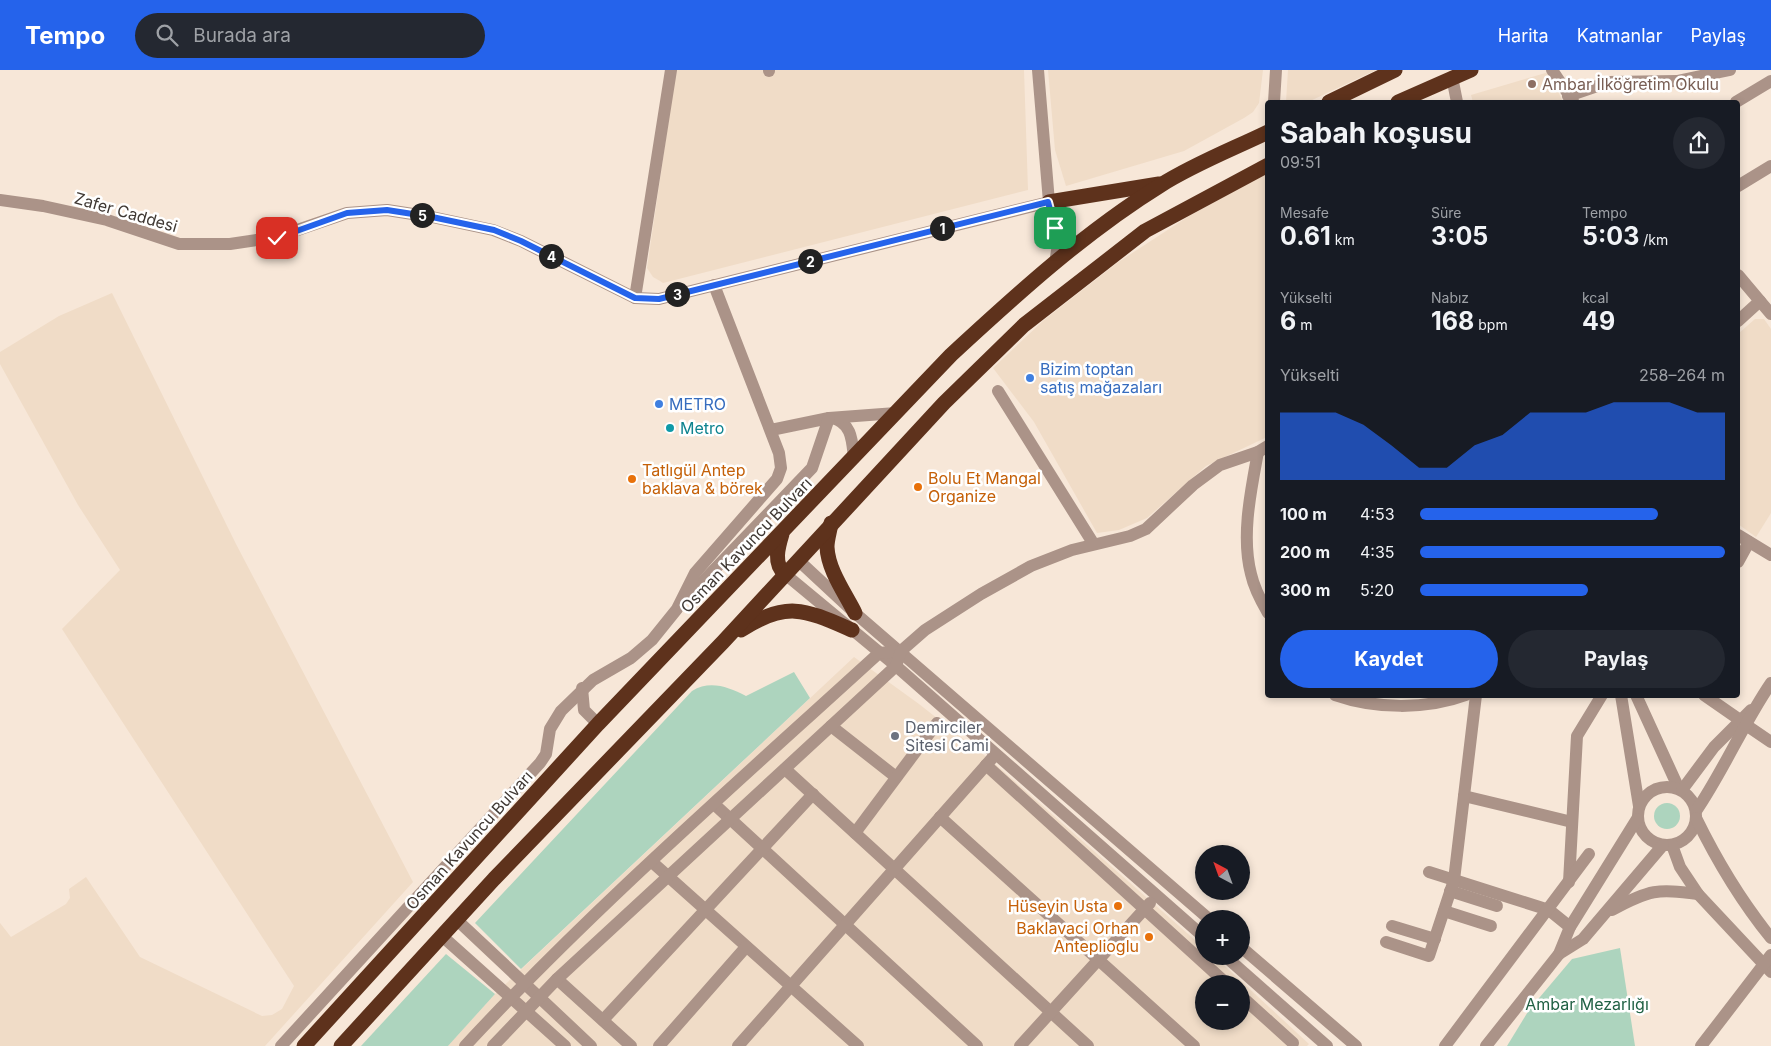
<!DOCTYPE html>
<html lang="tr">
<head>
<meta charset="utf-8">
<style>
	:root { --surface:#171b24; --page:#242831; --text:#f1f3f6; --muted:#9ea1a6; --accent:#2563eb }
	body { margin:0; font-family:Inter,sans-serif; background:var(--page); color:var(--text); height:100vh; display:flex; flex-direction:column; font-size:19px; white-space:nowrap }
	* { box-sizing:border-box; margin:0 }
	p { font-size:16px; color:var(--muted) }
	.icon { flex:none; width:28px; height:28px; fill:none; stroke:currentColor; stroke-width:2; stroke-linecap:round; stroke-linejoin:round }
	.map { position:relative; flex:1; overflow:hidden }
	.drawer { position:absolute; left:1265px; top:30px; width:475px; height:598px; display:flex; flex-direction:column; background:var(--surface); border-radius:5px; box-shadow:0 2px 8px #0003 }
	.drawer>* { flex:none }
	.needle { width:32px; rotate:319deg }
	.controls { position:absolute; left:1195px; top:775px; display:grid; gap:10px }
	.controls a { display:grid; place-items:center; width:55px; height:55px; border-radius:50%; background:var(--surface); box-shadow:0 2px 8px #0003; font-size:25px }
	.pin { position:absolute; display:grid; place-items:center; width:42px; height:42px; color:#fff; margin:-21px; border-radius:10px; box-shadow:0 2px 8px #0006 }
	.km { position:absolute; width:25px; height:25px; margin:-12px; border-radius:50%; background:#222; color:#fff; font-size:14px; line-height:25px; text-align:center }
	.round { display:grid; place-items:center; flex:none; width:52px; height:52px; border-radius:26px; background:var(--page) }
	.headline { display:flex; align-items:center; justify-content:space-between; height:85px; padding:0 15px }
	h1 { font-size:28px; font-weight:700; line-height:38px }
	.stats { display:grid; grid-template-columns:repeat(3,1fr); gap:8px; height:85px; padding:5px 15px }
	.stats div { display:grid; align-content:center }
	.stats b { font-size:25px; font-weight:700 }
	.stats small { font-size:14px; font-weight:400 }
	.stats p { font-size:14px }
	.chart { height:140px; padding:10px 15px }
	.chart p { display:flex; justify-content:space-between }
	.chart svg { width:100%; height:90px; margin-top:5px; fill:var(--accent); opacity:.7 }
	.button { display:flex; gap:10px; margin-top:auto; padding:10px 15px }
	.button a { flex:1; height:58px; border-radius:30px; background:var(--accent); color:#fff; font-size:20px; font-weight:700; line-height:58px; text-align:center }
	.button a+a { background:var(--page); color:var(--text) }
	ul { padding:0 15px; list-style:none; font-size:16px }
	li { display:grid; grid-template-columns:80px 60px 1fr; align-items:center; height:38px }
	li i { height:12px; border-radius:6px; background:var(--accent) }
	header { display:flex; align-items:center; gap:30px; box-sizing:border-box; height:70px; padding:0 25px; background:var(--accent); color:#fff }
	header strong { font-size:24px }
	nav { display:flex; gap:28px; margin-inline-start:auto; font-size:18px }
	.search { width:350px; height:45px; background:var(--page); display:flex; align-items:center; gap:12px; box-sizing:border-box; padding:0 18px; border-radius:28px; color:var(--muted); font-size:19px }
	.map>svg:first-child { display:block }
	.built { fill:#f0dcc7; fill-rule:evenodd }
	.green { fill:#add4be }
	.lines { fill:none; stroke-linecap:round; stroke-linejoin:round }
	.minor { stroke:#ab9388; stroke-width:12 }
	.highway { stroke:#5e321c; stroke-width:15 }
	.route-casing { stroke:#fff; stroke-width:10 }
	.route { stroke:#2563eb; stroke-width:6 }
	.education-dot { fill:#8d6e63; stroke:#fff; stroke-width:2 }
	.shop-dot { fill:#3f7fe0; stroke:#fff; stroke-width:2 }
	.culture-dot { fill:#0f9aa8; stroke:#fff; stroke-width:2 }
	.food-dot { fill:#e8710a; stroke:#fff; stroke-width:2 }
	.worship-dot { fill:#6b7280; stroke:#fff; stroke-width:2 }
	.labels { text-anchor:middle; stroke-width:5; stroke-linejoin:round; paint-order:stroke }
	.education-label { font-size:16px; fill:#785e54; stroke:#fff; text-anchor:start }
	.street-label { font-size:16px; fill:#3f3833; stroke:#fff }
	.shop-label { font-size:16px; fill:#366cbe; stroke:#fff; text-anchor:start }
	.culture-label { font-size:16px; fill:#0d838f; stroke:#fff; text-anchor:start }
	.food-label { font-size:16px; fill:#c56008; stroke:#fff; text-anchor:start }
	.worship-label { font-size:16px; fill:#5b616d; stroke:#fff; text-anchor:start }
	.park-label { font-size:16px; fill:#206144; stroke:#fff }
</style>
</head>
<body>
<header>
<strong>Tempo</strong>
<div class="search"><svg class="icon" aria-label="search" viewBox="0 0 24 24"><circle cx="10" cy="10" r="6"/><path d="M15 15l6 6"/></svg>Burada ara</div>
<nav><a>Harita</a><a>Katmanlar</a><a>Paylaş</a></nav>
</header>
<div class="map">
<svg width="1771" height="976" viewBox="0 0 1771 976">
	<rect width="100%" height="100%" fill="#f7e7d8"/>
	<!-- built -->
	<g class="built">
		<path d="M676 0H1024L1028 120 663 213 660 211 653 207 647 198Z"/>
		<path d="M1048 0H1263L1259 33 1253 42 1244 48 1184 81 1066 116 1055 80Z"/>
		<path d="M1288 0H1376L1308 32H1286Z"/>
		<path d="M1549 2 1563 32H1473L1471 25Z"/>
		<path d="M1267 103V367L1206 396 1147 448 1119 460 1097 463 1034 352 993 298 1044 250 1117 193 1189 146Z"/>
		<path d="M112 223 236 474 413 812 265 976H0V853L11 867 66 834 70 828 69 819 86 807 140 887 262 946 272 945 282 939 294 916 62 559 120 500 78 435 0 294V282L59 246Z"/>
		<path d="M1755 249H1764L1771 259V443L1756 467 1738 454V264Z"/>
		<path d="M854 587 919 634 994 693 1204 878V886H1214L1309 974 1307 976H448L495 924ZM1204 914H1241V951H1204Z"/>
	</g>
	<!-- green -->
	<g class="green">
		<path d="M794 602 810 628 521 899 475 853 692 621C710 610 728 617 746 626Z"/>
		<circle cx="1667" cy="746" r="13"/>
		<path d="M1620 878 1635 976H1507L1529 940 1572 889Z"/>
		<path d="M446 884 495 924 448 976H361Z"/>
	</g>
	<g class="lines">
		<!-- minor -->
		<g class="minor">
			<path d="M1038 0 1049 132 1058 174 1055 194"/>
			<path d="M1552 0 1573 31"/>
			<path d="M769 1V0"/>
			<path d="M1452 7 1457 32"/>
			<path d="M1568 26 1609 12 1677 11 1730 0"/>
			<path d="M1274 32 1276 0"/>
			<path d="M1736 32 1771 11"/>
			<path d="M1738 116 1771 96"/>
			<path d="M0 130 43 136 107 150 179 174H230L277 167 347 143 387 140 432 147 493 160 521 171 635 228 659 229 1049 132"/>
			<path d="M1738 205 1771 244"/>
			<path d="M635 228 671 0"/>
			<path d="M1738 251 1760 231"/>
			<path d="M998 321 1093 473"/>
			<path d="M832 348C852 353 852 370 854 388"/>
			<path d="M771 360 829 348 896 343"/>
			<path d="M1258 382C1251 420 1241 466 1251 504 1254 518 1261 531 1268 543"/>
			<path d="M1738 465 1771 485"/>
			<path d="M798 490 855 543 1209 849"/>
			<path d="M1738 492 1749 472"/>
			<path d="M785 504 896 596 1204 867"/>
			<path d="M688 527 812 398 829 348"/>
			<path d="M582 618 584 640 598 654"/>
			<path d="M1335 625C1375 639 1426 640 1466 625"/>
			<path d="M1621 625 1639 736"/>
			<path d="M1636 625 1679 719"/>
			<path d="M1704 625 1740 650"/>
			<path d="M1746 655 1771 672"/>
			<path d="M831 656 896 707"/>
			<path d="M986 695 1227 914"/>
			<path d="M785 699 1088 976"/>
			<circle cx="1667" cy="746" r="29"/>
			<path d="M1682 720 1714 677 1751 640"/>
			<path d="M1464 726 1572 752"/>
			<path d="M714 734 977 976"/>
			<path d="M1696 741C1724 700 1743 654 1771 613"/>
			<path d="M940 747 1194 976"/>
			<path d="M1696 748C1717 791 1741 831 1771 868"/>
			<path d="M855 763 937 653"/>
			<path d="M1672 775 1680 797 1698 824 1771 902"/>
			<path d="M652 792 858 976"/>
			<path d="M1429 802 1549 840 1570 857"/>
			<path d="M1569 812 1577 666 1602 625"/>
			<path d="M1450 821 1497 836"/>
			<path d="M1612 840C1650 819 1657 819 1698 824"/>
			<path d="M1444 841 1491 856"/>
			<path d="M457 850 591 976"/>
			<path d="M1392 856 1435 869"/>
			<path d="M442 866 565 976"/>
			<path d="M1386 872 1429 886 1454 810 1476 625"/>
			<path d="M1241 877 1356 976"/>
			<path d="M1559 884 1583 869 1663 775"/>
			<path d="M1225 886 1327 976"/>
			<path d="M557 909 631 976"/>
			<path d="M1241 926 1293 973"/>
			<path d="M603 950 813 724"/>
			<path d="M281 976 540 693 546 684 550 659 561 641 593 610 631 588 652 570 677 539 695 503 777 409 781 398 779 383 714 215"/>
			<path d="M465 976C594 837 739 711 879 583L901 581"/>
			<path d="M493 976 557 909 896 596 901 581 925 560 981 524 1031 496 1072 480 1130 466 1146 459 1193 415 1220 395 1258 382 1268 376"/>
			<path d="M659 976 746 877"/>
			<path d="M738 976 995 685"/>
			<path d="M1020 976 1150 833"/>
			<path d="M1445 976 1589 784"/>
			<path d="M1486 976 1559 884 1570 857 1637 749"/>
			<path d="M1701 976 1771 885"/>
		</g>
		<!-- highway -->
		<g class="highway">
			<path d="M1329 32 1395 0"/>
			<path d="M1398 32 1471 0"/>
			<path d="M1049 132 1159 114"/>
			<path d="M831 453C830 461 827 469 827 477 828 500 845 523 855 543"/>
			<path d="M782 464C778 477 773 494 785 504"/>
			<path d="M741 560C787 530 806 540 852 560"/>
			<path d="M304 976 598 654 951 285C1017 224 1085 162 1161 115 1194 94 1233 79 1268 62"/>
			<path d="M341 976 494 809 723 572 944 333 1024 255 1145 161 1268 95"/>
		</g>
	</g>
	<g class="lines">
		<defs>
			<path id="route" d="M277 168 347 143 387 140 432 147 494 160 521 171 635 228 659 229 1048 132 1055 158"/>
		</defs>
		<!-- route casing -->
		<use href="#route" class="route-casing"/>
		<!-- route -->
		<use href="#route" class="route"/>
	</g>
	<!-- markers -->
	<circle class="education-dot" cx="1532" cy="14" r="5"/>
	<g class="shop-dot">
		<circle cx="1030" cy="308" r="5"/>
		<circle cx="659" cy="334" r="5"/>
	</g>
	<circle class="culture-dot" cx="670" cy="358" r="5"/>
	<g class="food-dot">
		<circle cx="632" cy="409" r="5"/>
		<circle cx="918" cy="417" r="5"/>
		<circle cx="1118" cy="836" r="5"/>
		<circle cx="1149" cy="867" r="5"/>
	</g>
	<circle class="worship-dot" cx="895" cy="666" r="5"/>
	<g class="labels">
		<!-- education labels -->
		<g class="education-label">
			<text x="1542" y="20">Ambar İlköğretim Okulu</text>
		</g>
		<!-- street labels -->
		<g class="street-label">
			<text transform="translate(126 142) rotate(16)" y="6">Zafer Caddesi</text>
			<text transform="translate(746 475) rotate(-46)" y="6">Osman Kavuncu Bulvarı</text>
			<text transform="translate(469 770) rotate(-48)" y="6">Osman Kavuncu Bulvarı</text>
		</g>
		<!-- shop labels -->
		<g class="shop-label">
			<text x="1040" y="305">Bizim toptan<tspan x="1040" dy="18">satış mağazaları</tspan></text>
			<text x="669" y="340">METRO</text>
		</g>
		<!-- culture labels -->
		<g class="culture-label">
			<text x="680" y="364">Metro</text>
		</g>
		<!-- food labels -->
		<g class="food-label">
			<text x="642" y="406">Tatlıgül Antep<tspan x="642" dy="18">baklava &amp; börek</tspan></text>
			<text x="928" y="414">Bolu Et Mangal<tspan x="928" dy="18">Organize</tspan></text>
			<text x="1108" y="842" text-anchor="end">Hüseyin Usta</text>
			<text x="1139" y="864" text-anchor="end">Baklavaci Orhan<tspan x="1139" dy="18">Anteplioglu</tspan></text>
		</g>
		<!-- worship labels -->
		<g class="worship-label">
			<text x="905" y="663">Demirciler<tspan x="905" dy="18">Sitesi Cami</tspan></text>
		</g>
		<!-- park labels -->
		<g class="park-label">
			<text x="1587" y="940">Ambar Mezarlığı</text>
		</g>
	</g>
</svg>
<div class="controls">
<a><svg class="needle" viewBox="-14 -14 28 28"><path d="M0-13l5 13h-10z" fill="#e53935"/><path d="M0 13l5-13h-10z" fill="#9ea1a6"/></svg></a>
<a>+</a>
<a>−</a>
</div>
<div class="pin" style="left:1055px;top:158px;background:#1e9e55"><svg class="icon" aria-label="arrive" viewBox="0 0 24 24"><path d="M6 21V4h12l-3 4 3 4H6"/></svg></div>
<div class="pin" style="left:277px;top:168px;background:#d93025"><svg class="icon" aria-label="check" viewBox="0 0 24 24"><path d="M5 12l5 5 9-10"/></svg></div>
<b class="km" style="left:942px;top:158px">1</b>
<b class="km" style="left:810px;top:191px">2</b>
<b class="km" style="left:677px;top:224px">3</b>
<b class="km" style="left:551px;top:186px">4</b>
<b class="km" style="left:422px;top:145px">5</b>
<section class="drawer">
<div class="headline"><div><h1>Sabah koşusu</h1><p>09:51</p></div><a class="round"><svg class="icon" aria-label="share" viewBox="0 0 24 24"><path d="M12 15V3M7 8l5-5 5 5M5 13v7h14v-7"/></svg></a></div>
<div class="stats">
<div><p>Mesafe</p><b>0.61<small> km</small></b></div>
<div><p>Süre</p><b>3:05</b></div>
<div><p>Tempo</p><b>5:03<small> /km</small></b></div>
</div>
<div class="stats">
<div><p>Yükselti</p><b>6<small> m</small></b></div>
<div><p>Nabız</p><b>168<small> bpm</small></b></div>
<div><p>kcal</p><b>49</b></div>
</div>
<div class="chart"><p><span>Yükselti</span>258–264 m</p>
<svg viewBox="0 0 160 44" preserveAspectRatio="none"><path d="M0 44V11L10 11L20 11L30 17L40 27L50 38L60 38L70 27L80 22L90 11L100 11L110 11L120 6L130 6L140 6L150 11L160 11V44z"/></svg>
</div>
<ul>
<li><b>100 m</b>4:53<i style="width:78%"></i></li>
<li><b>200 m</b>4:35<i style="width:100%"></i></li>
<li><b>300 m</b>5:20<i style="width:55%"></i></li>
</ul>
<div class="button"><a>Kaydet</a><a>Paylaş</a></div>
</section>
</div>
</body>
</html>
